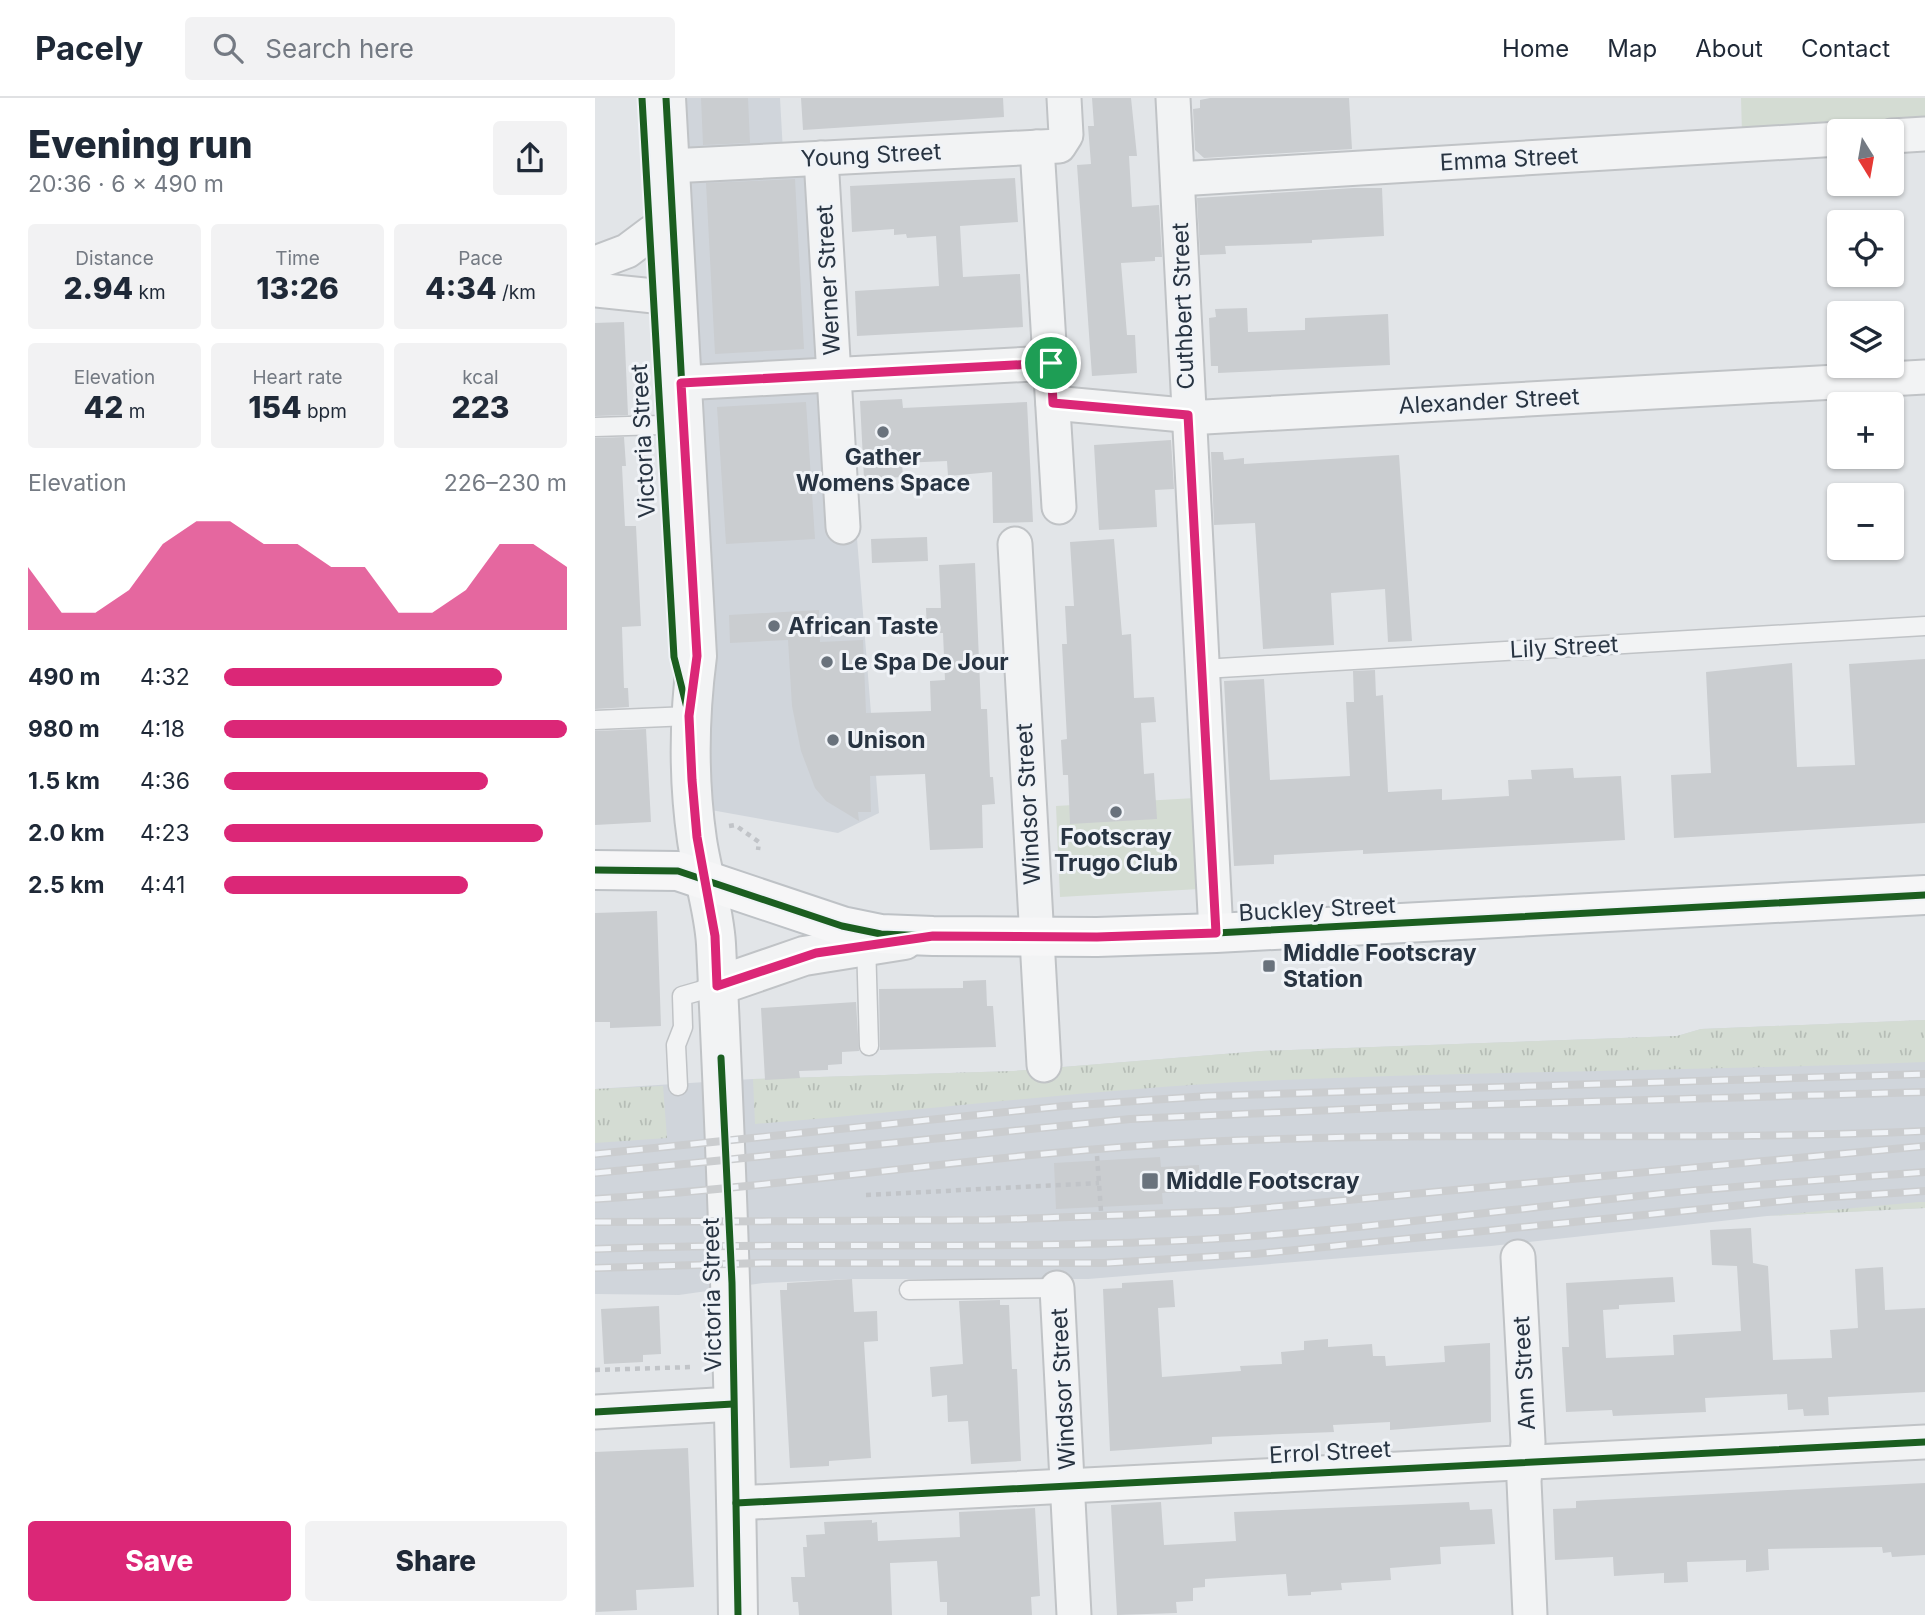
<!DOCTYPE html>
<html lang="en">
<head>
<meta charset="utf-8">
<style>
	:root { --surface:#fff; --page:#f2f2f3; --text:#1f2937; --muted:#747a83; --line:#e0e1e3; --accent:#db2777 }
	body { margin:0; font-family:Inter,sans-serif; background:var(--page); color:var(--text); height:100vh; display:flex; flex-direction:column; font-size:26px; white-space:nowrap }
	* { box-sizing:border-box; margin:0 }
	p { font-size:23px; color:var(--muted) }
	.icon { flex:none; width:38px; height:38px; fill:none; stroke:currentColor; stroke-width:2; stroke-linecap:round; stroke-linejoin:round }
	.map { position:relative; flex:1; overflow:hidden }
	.sheet { display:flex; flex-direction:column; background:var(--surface); width:595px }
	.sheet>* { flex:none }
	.needle { width:46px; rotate:169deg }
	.buttons { position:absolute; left:1232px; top:21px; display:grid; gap:14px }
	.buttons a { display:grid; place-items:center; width:77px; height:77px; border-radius:7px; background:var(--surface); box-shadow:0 2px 5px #0004; font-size:35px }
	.pin { position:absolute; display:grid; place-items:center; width:60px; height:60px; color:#fff; margin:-30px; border:4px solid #fff; border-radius:50%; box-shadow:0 2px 7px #0007 }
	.round { display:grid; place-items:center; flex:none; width:74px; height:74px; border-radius:7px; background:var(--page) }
	.overview { display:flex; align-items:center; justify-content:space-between; height:119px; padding:0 28px }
	h1 { font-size:38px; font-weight:800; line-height:52px }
	.figures { display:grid; grid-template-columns:repeat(3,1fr); gap:10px; height:119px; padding:7px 28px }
	.figures div { display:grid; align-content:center; border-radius:7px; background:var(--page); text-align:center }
	.figures b { font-size:30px; font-weight:800 }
	.figures small { font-size:19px; font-weight:400 }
	.figures p { font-size:19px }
	.chart { height:196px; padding:14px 28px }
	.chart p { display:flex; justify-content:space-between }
	.chart svg { width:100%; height:126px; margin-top:7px; fill:var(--accent); opacity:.7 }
	.cta { display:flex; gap:14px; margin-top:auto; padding:14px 28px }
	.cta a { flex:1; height:80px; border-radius:7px; background:var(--accent); color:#fff; font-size:28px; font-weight:800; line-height:80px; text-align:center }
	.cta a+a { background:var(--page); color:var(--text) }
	ul { padding:0 28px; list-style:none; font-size:23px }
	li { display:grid; grid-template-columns:112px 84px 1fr; align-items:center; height:52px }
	li i { height:18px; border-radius:9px; background:var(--accent) }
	header { display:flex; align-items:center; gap:42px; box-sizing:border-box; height:98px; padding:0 35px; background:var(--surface); border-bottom:2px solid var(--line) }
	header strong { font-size:33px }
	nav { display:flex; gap:38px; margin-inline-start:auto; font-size:24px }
	.search { width:490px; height:63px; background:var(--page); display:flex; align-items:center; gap:18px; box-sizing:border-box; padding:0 24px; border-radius:7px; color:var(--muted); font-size:26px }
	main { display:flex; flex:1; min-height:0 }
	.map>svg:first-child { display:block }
	.built { fill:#d0d5db }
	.grass { fill:url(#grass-tufts) }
	.park { fill:#d4dcd3 }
	.building { fill:#cacdd0 }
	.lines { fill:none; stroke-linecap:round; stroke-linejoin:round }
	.service-casing { stroke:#c0c3c6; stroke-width:21 }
	.minor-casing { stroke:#c0c3c6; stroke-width:37 }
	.tertiary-casing { stroke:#c0c3c6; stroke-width:42 }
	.primary-casing { stroke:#bec2c6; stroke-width:42 }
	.path { stroke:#c1c4c8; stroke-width:4.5; stroke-dasharray:5 5; stroke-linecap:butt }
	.service { stroke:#f2f3f4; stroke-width:18 }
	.minor { stroke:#f2f3f4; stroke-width:33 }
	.tertiary { stroke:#f2f3f4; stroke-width:38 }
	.primary { stroke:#f6f6f7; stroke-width:38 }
	.rail-casing { stroke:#cbcdcf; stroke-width:8 }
	.rail { stroke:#f0f3f7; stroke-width:5; stroke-dasharray:16; stroke-linecap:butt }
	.cycleway-casing { stroke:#f0f3f7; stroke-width:11 }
	.cycleway { stroke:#1b5e20; stroke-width:7 }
	.route-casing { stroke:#fff; stroke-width:14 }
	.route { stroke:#db2777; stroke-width:9 }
	.poi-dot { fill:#69727c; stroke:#f0f3f7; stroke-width:2.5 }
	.labels { text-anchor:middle; stroke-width:6; stroke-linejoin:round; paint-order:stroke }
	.street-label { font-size:23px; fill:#283442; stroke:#f0f3f7 }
	.poi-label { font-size:23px; font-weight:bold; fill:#283442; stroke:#f0f3f7; text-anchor:start }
</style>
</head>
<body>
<header>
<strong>Pacely</strong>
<div class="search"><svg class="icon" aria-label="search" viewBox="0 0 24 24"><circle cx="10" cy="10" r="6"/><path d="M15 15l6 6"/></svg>Search here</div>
<nav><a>Home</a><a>Map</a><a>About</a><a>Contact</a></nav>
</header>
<main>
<section class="sheet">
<div class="overview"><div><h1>Evening run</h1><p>20:36 · 6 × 490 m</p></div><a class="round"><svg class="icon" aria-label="share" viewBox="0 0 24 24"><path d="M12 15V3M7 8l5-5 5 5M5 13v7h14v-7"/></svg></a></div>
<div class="figures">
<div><p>Distance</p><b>2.94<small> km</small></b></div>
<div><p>Time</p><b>13:26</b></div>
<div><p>Pace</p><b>4:34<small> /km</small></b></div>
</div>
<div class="figures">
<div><p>Elevation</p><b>42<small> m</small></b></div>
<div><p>Heart rate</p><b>154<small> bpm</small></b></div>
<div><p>kcal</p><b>223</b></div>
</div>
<div class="chart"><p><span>Elevation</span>226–230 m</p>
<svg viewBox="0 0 160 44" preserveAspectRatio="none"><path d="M0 44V22L10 38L20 38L30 30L40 14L50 6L60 6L70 14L80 14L90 22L100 22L110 38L120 38L130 30L140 14L150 14L160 22V44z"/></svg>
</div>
<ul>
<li><b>490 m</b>4:32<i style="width:81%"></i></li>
<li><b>980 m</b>4:18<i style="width:100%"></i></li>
<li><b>1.5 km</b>4:36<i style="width:77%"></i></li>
<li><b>2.0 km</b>4:23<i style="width:93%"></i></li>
<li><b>2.5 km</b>4:41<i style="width:71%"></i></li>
</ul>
<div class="cta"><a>Save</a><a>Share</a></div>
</section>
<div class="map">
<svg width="1330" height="1517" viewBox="0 0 1330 1517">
	<defs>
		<pattern id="grass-tufts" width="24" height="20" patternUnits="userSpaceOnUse" patternTransform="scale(1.75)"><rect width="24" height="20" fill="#d4dcd3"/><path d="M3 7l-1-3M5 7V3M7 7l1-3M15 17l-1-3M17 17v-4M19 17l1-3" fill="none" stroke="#b6bdb6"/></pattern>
	</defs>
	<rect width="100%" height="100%" fill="#e2e5e8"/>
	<!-- built -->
	<g class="built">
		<path d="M67 0H185L188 54 231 53 284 715 243 735 116 712Z"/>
		<path d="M1330 922V1110L1172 1118 896 1148 493 1181H257L168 1185 84 1197 0 1196V991L158 981 419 973 666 953 1082 938 1106 931Z"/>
	</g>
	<!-- grass -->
	<g class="grass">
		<path d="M1330 922V964C1108 973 886 973 665 983 496 991 329 1013 160 1026L158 981 419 973 666 953 1082 938 1106 931Z"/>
		<path d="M68 988 72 1040 0 1045V991Z"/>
		<path d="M1324 1104H1330V1110L1172 1118Z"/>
	</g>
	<!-- park -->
	<g class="park">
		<path d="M1146 0H1330V24L1147 35Z"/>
		<path d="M600 700 604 791 465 799 461 708Z"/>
	</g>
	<!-- building -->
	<g class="building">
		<path d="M106 0H153L155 45 108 47Z"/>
		<path d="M206 0H408L409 19 208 32Z"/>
		<path d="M497 0H536L542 58H534L537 109 564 107 567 159H560V163L526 165 532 237H540L542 275 497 278 482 67 496 66 493 28H499Z"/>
		<path d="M615 0H754L757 51 609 60 600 52 598 11 605 10V2Z"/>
		<path d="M420 80 423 124 365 128 368 179 425 176 428 229 262 238 260 193 344 188 341 138 312 140 311 136 299 137V131L257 134 255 88Z"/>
		<path d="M200 81 209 251 120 256 111 85Z"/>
		<path d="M759 90H787L789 138 717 142V145L630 148 631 156 605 157 602 100Z"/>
		<path d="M652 210 653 234 710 232V220L793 216 795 267 623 275V268H616L614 220 621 219 620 211Z"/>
		<path d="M29 224 33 317 0 318V225Z"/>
		<path d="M307 301 308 310 432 304 438 424 398 425 397 374 353 378 352 363 307 365 308 379 269 381 265 303Z"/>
		<path d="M211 304 220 441 131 446 122 309Z"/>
		<path d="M29 339 31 368H27L30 428H41L46 528 27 529 29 590H33L34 609 0 611V340Z"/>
		<path d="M576 342 579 391 560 392 562 429 504 432 499 347Z"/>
		<path d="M616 354H628L629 362 649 360V366L804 357 817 543 793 544 790 491 736 495 739 547 668 551 660 425 619 427Z"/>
		<path d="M332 439 333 463 277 465 276 441Z"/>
		<path d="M519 441 527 537 536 536 539 600 559 599 561 624 546 625 549 676 559 675 562 721 475 726 473 677H468L466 642 472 641 467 546H472L470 508H479L475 444Z"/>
		<path d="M380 465 386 611H392L395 679H398L400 706 387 707 388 750 335 752 330 676 275 678 276 714H263L264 723 231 703 220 690 206 653 197 608 193 542 135 545 134 517 224 512 225 544 268 542 271 615 336 613 335 583 350 582 348 535H332L331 510H346L344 467Z"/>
		<path d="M1330 561V725L1079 740 1076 677 1116 675 1111 574 1197 565 1202 669 1260 667 1254 566Z"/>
		<path d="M780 572 781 598 788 597 793 694 847 691V702L914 698 913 682 937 681 936 672 978 670 979 680 1026 678 1030 742 825 753 768 756V752L679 757V766L639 768 629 583 669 581 675 682 755 678 751 604H759L758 573Z"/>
		<path d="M51 631 56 724 0 727V633Z"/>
		<path d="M62 813 66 928 15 930V924H0V815Z"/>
		<path d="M391 882 392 908H398L401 949 285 952 284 891 368 890V883Z"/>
		<path d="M261 904 264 953 247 954V966L233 967V972L204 973 205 980 170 982 166 910Z"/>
		<path d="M565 1059 566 1069 604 1067 605 1093 567 1095 568 1106 461 1111 459 1065Z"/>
		<path d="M1156 1130 1158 1165 1173 1168 1178 1262 1237 1260 1235 1232 1263 1230 1260 1171 1288 1169 1290 1212 1330 1210V1294L1233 1299 1234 1317 1209 1318 1208 1311 1193 1312 1192 1296 1110 1300 1111 1314 1018 1318 1017 1312 971 1314 967 1249H974L971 1185 1078 1179 1080 1204 1024 1207V1211L1008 1212 1011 1260 1079 1257 1078 1237 1146 1233 1142 1168 1117 1167 1115 1132Z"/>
		<path d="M257 1181 259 1214 282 1213 283 1243 269 1244 276 1360 234 1363V1368L195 1370 185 1192H192V1185Z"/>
		<path d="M578 1182 580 1209 563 1210 567 1279 646 1273 645 1268 687 1266 686 1254 709 1252V1243L733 1241V1249L777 1246 778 1258H790L791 1268 850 1264 849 1248 895 1245 896 1324 795 1332V1324L738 1327 739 1334 617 1339V1346L515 1353 508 1191 527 1190V1185Z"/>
		<path d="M405 1202V1207H414L417 1271H422L426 1363 376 1366 373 1323 353 1324 352 1297 337 1299 335 1269 368 1266 364 1203Z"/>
		<path d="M64 1208 66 1256 48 1257V1264L9 1266 6 1211Z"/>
		<path d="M93 1350 99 1489 41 1492 42 1512 1 1514 0 1354Z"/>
		<path d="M1330 1385V1457L1297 1459 1296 1454 1288 1455 1287 1449 1173 1451 1174 1472 1151 1474V1462L1092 1464 1093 1484 1069 1485V1475L1019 1478 1018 1459 960 1462 958 1411 981 1410V1403Z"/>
		<path d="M566 1404 569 1447 641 1443 639 1414 874 1404 875 1412 897 1411 900 1446 845 1449 846 1466 795 1470 796 1482 746 1485 747 1492 716 1494V1497L693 1498 691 1476 610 1481V1489L598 1490V1503L581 1504 582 1515 522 1517 516 1407Z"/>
		<path d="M440 1410 445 1498 436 1499 437 1517H352V1504H345L342 1463 295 1465 297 1517H204L203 1504H198L196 1479H210L208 1449H212L211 1437 230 1436 229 1424 277 1422V1425L282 1424 283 1443 365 1439 364 1414Z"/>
	</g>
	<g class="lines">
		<defs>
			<g id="service">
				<path d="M0 329 66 327"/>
				<path d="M608 571 1330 528"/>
				<path d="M0 622 94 618"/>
				<path d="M271 844 274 948"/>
				<path d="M83 988 81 947 88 929 87 898 122 888"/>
				<path d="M314 1192 462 1190"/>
			</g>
			<g id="minor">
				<path d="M578 0 621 835"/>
				<path d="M1297 38 1330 36"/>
				<path d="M442 49 464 409"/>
				<path d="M226 60 248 429"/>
				<path d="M75 68 464 48 471 37 469 0"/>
				<path d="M583 81 1244 41"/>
				<path d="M0 165 32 153 56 135"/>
				<path d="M0 192 59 198"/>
				<path d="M86 285 456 265"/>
				<path d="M458 305 610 319 1330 279"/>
				<path d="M420 446 449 967"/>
				<path d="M923 1159 933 1344 929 1383 935 1517"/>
				<path d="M462 1190 479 1517"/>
				<path d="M0 1314 138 1306"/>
				<path d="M141 1405 1330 1344"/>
			</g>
			<g id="tertiary">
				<path d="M71 0 102 558C94 619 93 680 102 742 107 776 119 811 121 846 132 1070 140 1293 143 1517"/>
				<path d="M122 888 209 858 309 842"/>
			</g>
			<path id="primary" d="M0 772 83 773 247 828 286 836 338 838 502 839 621 835 1330 797"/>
		</defs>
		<!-- service casing -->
		<use href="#service" class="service-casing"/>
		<!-- minor casing -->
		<use href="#minor" class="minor-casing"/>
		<!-- tertiary casing -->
		<use href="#tertiary" class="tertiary-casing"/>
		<!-- primary casing -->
		<use href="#primary" class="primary-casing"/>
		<!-- path -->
		<g class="path">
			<path d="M134 728 140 727 164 744 163 752"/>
			<path d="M502 1058 506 1113"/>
			<path d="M271 1097 504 1085"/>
			<path d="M0 1272 98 1269"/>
		</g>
		<!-- service -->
		<use href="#service" class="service"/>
		<!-- minor -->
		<use href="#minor" class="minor"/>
		<!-- tertiary -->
		<use href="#tertiary" class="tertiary"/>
		<!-- primary -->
		<use href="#primary" class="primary"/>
		<defs>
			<g id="rail">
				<path d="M0 1056 469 1008 613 998 1330 976"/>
				<path d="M0 1075 535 1021 808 1009 1330 994"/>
				<path d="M0 1101C203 1088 403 1054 607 1044 848 1032 1089 1044 1330 1033"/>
				<path d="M0 1124 392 1122 636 1113 1330 1048"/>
				<path d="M0 1151C205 1143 411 1153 616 1141 766 1132 914 1111 1063 1096 1152 1087 1241 1081 1330 1074"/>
				<path d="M0 1170 167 1165H510L660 1156 1207 1101 1330 1093"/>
			</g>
		</defs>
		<!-- rail casing -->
		<use href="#rail" class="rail-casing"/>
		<!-- rail -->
		<use href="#rail" class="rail"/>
		<defs>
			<g id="cycleway">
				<path d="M47 0 79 559 94 618 97 683"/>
				<path d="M71 0 98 490"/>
				<path d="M0 772 83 773 247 828 286 836 338 838 502 839 621 835 1330 797"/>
				<path d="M126 960 137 1185 143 1517"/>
				<path d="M0 1314 138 1306"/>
				<path d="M141 1405 1330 1344"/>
			</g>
		</defs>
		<!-- cycleway casing -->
		<use href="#cycleway" class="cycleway-casing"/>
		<!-- cycleway -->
		<use href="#cycleway" class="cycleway"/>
	</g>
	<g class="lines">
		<defs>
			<path id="route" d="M456 265 458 305 593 317 621 835 502 839 338 838 221 855 122 888 120 838 102 739 97 682 94 618 102 558 86 285Z"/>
		</defs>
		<!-- route casing -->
		<use href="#route" class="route-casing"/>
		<!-- route -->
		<use href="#route" class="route"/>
	</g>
	<!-- markers -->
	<g class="poi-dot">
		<circle cx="288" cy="334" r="7"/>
		<circle cx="179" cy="528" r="7"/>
		<circle cx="232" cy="564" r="7"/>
		<circle cx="238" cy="642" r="7"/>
		<circle cx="521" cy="714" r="7"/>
		<rect x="667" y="861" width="14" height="14" rx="3.5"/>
		<rect x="546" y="1074" width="18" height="18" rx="3.5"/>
	</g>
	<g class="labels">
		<!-- street labels -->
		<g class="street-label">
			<text transform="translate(276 57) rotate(-3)" y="8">Young Street</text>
			<text transform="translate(914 61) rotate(-3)" y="8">Emma Street</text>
			<text transform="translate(233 182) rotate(-93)" y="8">Werner Street</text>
			<text transform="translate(588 208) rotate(-92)" y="8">Cuthbert Street</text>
			<text transform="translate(894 303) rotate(-3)" y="8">Alexander Street</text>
			<text transform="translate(48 343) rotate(-93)" y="8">Victoria Street</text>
			<text transform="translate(969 549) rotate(-3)" y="8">Lily Street</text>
			<text transform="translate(433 706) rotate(-93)" y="8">Windsor Street</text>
			<text transform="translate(722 811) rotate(-3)" y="8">Buckley Street</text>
			<text transform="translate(117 1197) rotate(-91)" y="8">Victoria Street</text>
			<text transform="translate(929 1275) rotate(-93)" y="8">Ann Street</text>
			<text transform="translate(468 1291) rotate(-93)" y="8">Windsor Street</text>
			<text transform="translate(735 1354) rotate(-3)" y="8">Errol Street</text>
		</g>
		<!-- poi labels -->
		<g class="poi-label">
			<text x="288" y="367" text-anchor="middle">Gather<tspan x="288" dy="26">Womens Space</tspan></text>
			<text x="193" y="536">African Taste</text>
			<text x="246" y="572">Le Spa De Jour</text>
			<text x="252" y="650">Unison</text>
			<text x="521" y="747" text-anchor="middle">Footscray<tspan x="521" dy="26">Trugo Club</tspan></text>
			<text x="688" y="863">Middle Footscray<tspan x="688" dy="26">Station</tspan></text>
			<text x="571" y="1091">Middle Footscray</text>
		</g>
	</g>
</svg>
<div class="buttons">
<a><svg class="needle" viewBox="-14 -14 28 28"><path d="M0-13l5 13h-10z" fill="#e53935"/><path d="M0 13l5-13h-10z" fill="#747a83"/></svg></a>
<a><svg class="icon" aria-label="locate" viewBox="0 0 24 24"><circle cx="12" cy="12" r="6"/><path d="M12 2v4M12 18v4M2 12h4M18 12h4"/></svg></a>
<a><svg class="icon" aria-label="layers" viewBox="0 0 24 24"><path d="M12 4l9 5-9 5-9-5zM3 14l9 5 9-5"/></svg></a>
<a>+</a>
<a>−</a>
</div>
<div class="pin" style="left:456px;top:265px;background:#1e9e55"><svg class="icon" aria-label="arrive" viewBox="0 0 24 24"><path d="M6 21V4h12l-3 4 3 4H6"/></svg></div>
</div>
</main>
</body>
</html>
